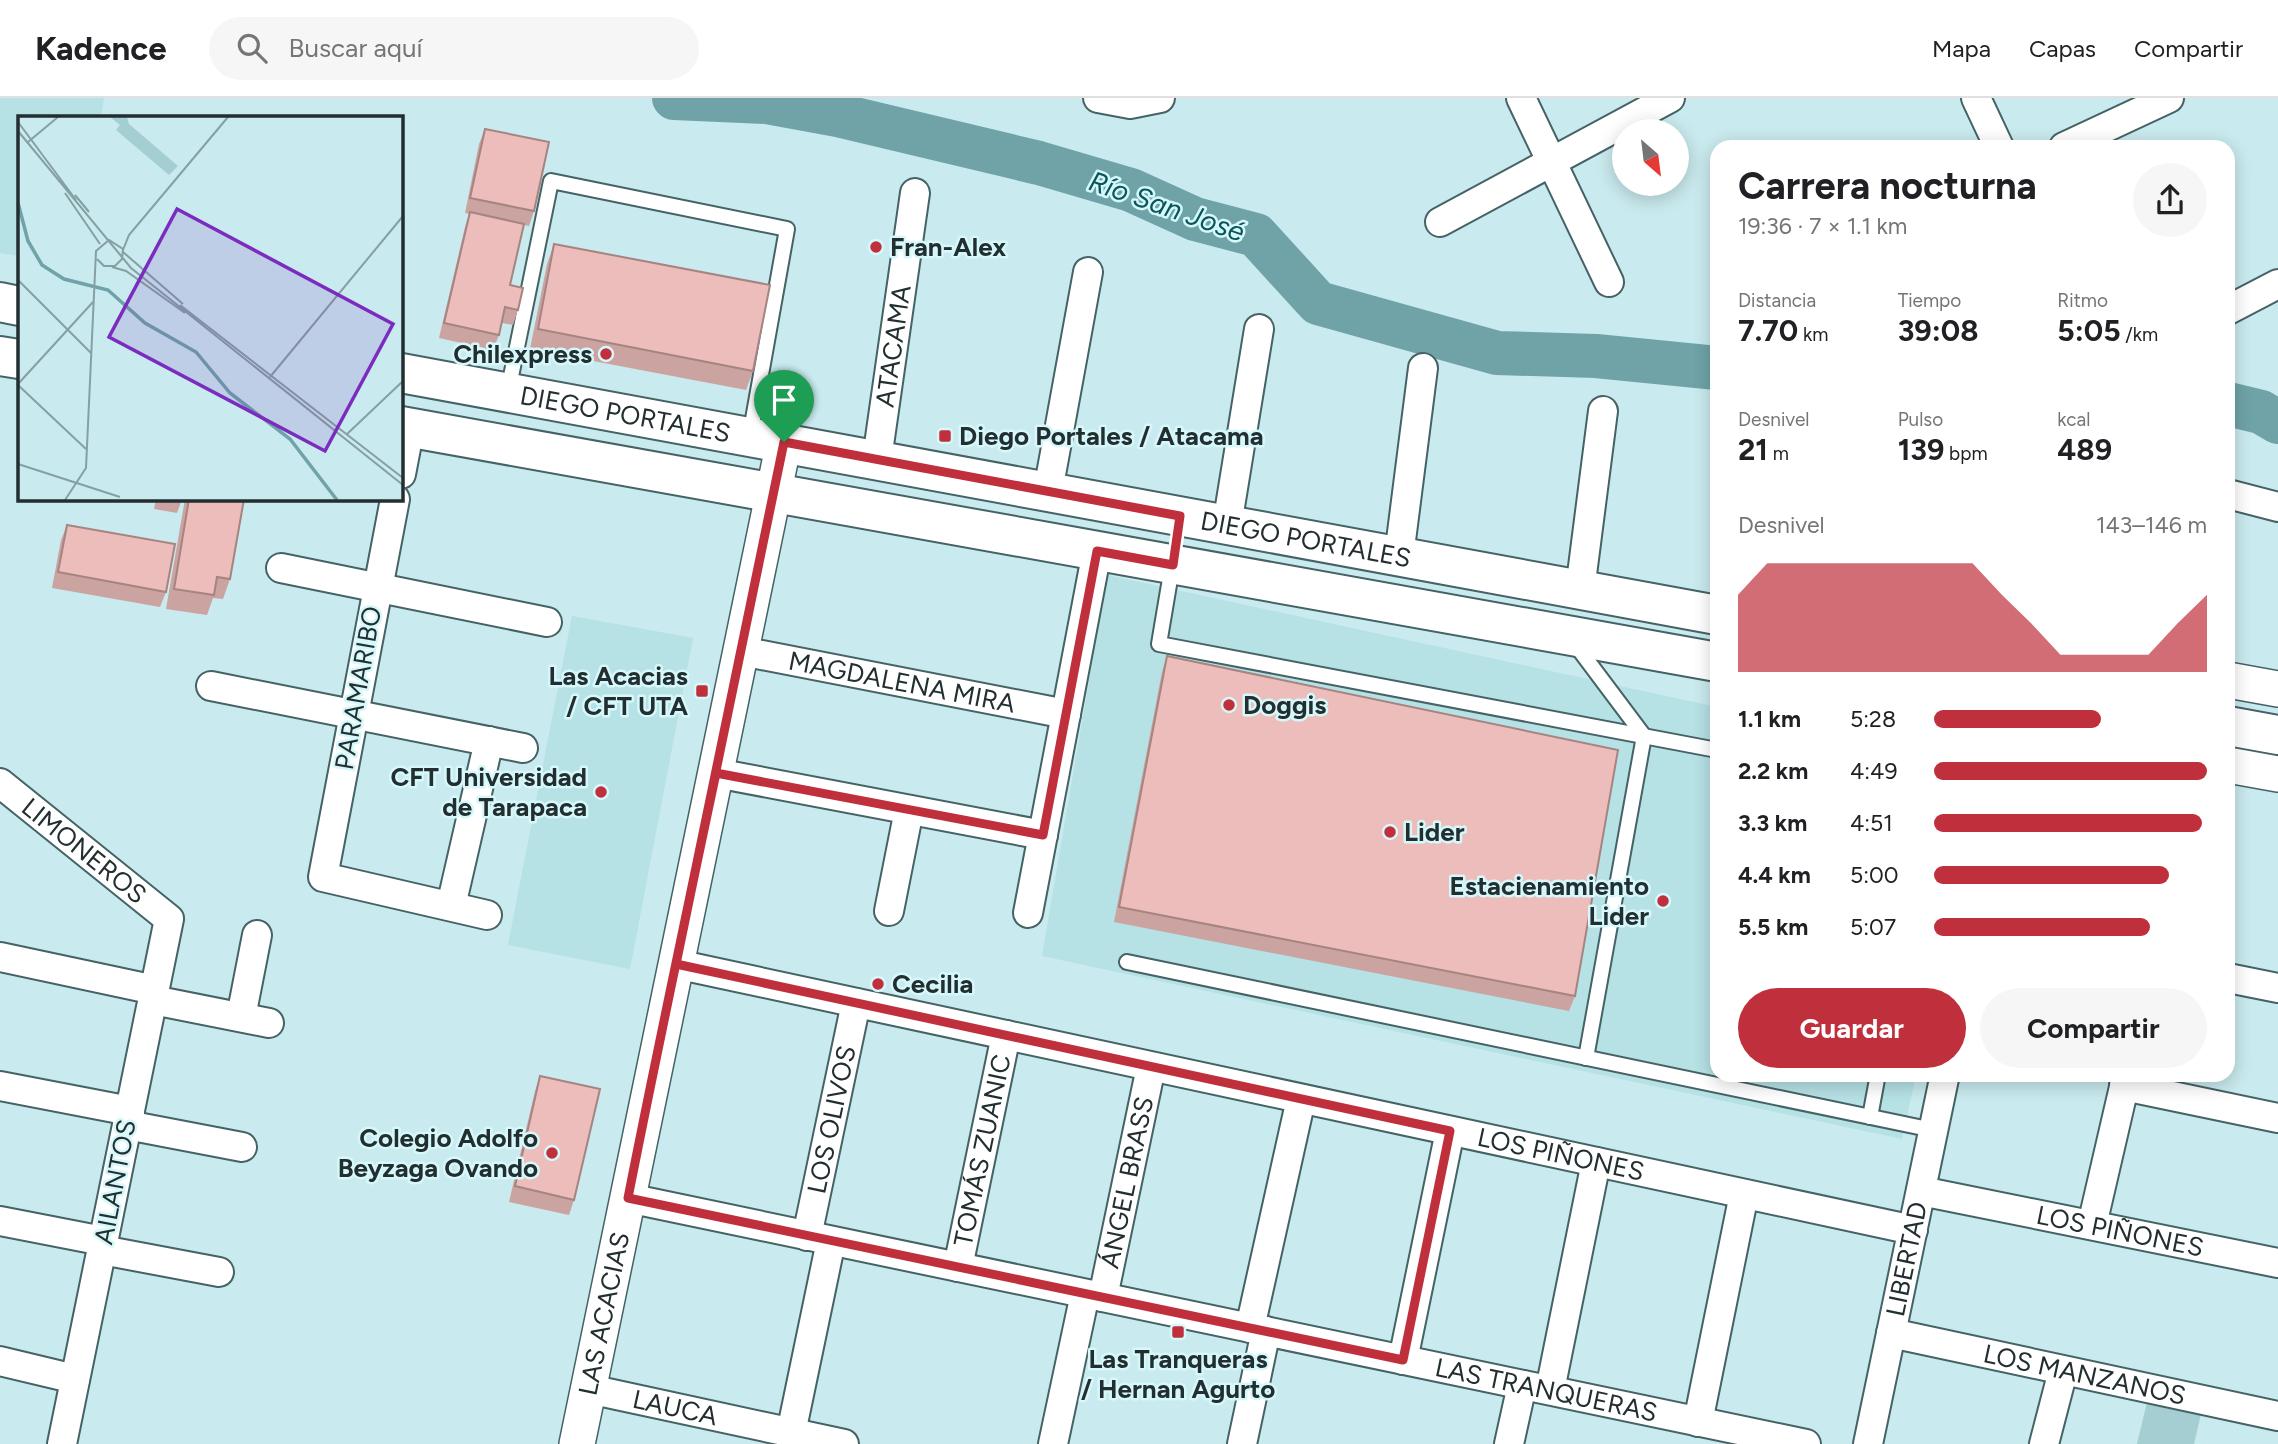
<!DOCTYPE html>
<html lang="es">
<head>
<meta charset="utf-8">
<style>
	:root { --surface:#fff; --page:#f6f6f6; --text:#202124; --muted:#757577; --line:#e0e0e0; --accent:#c0303c }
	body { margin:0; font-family:Figtree,sans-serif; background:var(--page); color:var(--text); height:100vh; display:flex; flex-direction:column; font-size:26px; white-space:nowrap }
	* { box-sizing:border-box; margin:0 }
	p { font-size:23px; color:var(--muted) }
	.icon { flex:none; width:38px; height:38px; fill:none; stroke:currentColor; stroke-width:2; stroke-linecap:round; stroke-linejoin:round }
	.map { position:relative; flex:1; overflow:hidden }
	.panel { position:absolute; left:1710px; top:42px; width:525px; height:942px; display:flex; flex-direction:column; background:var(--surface); border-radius:21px; box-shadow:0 4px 18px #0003 }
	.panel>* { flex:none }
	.needle { width:46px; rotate:152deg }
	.controls { position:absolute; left:1612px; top:21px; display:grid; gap:14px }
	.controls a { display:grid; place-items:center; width:77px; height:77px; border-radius:50%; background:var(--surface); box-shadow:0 4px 18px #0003; font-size:35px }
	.pin { position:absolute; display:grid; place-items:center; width:60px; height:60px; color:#fff; margin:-72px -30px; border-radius:50% 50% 50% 0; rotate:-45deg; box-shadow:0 0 7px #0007 }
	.pin .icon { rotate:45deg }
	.round { display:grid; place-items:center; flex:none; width:74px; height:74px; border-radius:37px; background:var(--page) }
	.headline { display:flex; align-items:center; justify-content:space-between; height:119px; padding:0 28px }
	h1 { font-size:38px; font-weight:700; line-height:52px }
	.metrics { display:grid; grid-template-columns:repeat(3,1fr); gap:10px; height:119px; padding:7px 28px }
	.metrics div { display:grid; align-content:center }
	.metrics b { font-size:30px; font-weight:700 }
	.metrics small { font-size:19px; font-weight:400 }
	.metrics p { font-size:19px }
	.chart { height:196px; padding:14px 28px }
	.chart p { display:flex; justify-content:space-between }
	.chart svg { width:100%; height:126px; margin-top:7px; fill:var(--accent); opacity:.7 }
	.primary-button { display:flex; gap:14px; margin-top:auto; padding:14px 28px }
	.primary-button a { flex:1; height:80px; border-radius:42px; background:var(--accent); color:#fff; font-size:28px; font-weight:700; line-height:80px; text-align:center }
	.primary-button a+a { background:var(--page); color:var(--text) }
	ul { padding:0 28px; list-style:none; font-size:23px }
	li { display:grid; grid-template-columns:112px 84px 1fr; align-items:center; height:52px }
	li i { height:18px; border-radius:9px; background:var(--accent) }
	header { display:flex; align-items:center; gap:42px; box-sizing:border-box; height:98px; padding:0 35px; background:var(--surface); border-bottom:2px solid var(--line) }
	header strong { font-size:33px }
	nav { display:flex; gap:38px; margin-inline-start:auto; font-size:24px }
	.search { width:490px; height:63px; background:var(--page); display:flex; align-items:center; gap:18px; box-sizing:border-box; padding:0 24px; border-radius:38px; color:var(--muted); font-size:26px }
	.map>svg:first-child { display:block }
	.built { fill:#b6e1e5 }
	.green { fill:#a5ced3 }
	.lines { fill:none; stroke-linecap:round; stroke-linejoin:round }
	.river { stroke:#6fa3a8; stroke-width:44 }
	.service-casing { stroke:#456265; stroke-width:18 }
	.minor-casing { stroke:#456265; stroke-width:32 }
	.tertiary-casing { stroke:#456265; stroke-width:38 }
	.primary-casing { stroke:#456265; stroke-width:42 }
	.service { stroke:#fff; stroke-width:14 }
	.minor { stroke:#fff; stroke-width:28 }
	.tertiary { stroke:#fff; stroke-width:35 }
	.primary { stroke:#fff; stroke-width:38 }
	.wall { fill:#cba3a0 }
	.building { fill:#ecbdba; stroke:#a58482; stroke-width:2 }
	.route-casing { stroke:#fff; stroke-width:14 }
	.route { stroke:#c0303c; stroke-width:9 }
	.poi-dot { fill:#c0303c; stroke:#d6f8fb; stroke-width:2.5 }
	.labels { text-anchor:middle; stroke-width:5; stroke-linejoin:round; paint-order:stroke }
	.poi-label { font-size:26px; font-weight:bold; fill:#222e30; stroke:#d6f8fb; text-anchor:start }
	.street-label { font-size:26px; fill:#222e30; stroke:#d6f8fb }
	.water-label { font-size:28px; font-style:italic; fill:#07565c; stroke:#d6f8fb }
	.inset-river { fill:none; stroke:#6fa3a8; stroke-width:3.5 }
	.inset-road { fill:none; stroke:#869fa2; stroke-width:2 }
	.view { fill:#7b2cbf; fill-opacity:0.15; stroke:#7b2cbf; stroke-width:3.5 }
	.inset-edge { fill:none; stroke:#222e30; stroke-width:3.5 }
</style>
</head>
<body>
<header>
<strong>Kadence</strong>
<div class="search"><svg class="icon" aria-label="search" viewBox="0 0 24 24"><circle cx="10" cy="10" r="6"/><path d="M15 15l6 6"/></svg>Buscar aquí</div>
<nav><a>Mapa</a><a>Capas</a><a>Compartir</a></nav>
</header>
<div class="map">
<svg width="2278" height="1346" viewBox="0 0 2278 1346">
	<rect width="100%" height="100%" fill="#c9eaee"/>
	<!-- built -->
	<g class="built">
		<path d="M0 0H104L101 19H19V158L0 155Z"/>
		<path d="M1107 477 1717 609V976L1916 977 1902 1041 1042 858Z"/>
		<path d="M572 518 693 540 630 871 508 847Z"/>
	</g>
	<!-- green -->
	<path class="green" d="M2147 1304 2201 1316 2194 1346H2137Z"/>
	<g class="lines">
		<!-- river -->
		<g class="river">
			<path d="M674 0 767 4 838 17 1039 65 1131 92 1195 121 1256 137 1318 205 1497 255 1596 258 1717 270"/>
			<path d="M2228 306 2261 314 2278 324"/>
		</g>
		<defs>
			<g id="service">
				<path d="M508 293 551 83 787 131 750 338"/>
				<path d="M1172 469 1159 546 1717 652"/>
				<path d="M1575 546 1644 638 1586 960"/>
				<path d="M1127 864 1933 1032"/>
				<path d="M1870 1019 1878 976"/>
			</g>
			<g id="minor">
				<path d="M1098 0 1130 6 1160 0"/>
				<path d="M1521 0 1609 184"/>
				<path d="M1976 0 1999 49"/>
				<path d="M2064 49 2169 0"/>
				<path d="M1440 124 1670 0"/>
				<path d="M2228 212 2278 186"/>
				<path id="s1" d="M877 361 915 95"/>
				<path d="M401 376 410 329"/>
				<path d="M1048 393 1088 174"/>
				<path d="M2228 396 2278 409"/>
				<path d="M395 401 323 779 487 817"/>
				<path d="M1227 427 1259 231"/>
				<path d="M1399 458 1423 270"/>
				<path d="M281 470 547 524"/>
				<path d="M1580 492 1603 313"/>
				<path id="s2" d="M741 553 1066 616"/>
				<path d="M211 588 523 650"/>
				<path d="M716 675 1043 737"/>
				<path id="s3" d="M0 685 169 821 62 1346"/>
				<path d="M451 808 489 643"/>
				<path d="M889 813 909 712"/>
				<path d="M1028 815 1097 453"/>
				<path d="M0 859 155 892"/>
				<path id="s4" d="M676 866 1913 1132"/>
				<path d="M2228 880 2278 890"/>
				<path d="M153 902 269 925"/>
				<path d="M241 919 257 837"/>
				<path d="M0 988 130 1013"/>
				<path d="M2124 988 2278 1020"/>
				<path d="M127 1027 242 1049"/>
				<path id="s5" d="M1921 1093 2278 1165"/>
				<path id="s6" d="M628 1100 1806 1346"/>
				<path d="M0 1123 103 1143"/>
				<path d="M2092 1127 2127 976"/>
				<path id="s7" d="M807 1138 856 905"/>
				<path d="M102 1152 219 1174"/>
				<path id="s8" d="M958 1169 1006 937"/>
				<path id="s9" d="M1103 1199 1151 969"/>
				<path d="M1250 1230 1301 1001"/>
				<path id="s10" d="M1891 1235 2278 1318"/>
				<path d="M1403 1262 1450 1033"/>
				<path d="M0 1263 75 1281"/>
				<path id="s11" d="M589 1291 844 1346"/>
				<path d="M1550 1292 1596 1064"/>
				<path d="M1698 1324 1744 1096"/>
				<path d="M791 1335 831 1143"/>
				<path d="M1053 1346 1085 1196"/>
				<path d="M1242 1346 1266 1233"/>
				<path d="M1509 1346 1522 1287"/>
				<path id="s12" d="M1868 1346 1945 976"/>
				<path d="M2044 1346 2063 1273"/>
			</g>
			<g id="tertiary">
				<path d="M2228 582 2278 591"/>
				<path d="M2228 667 2278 676"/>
				<path id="s13" d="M577 1346 784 344"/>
			</g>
			<g id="primary">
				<path d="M0 204 19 208"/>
				<path d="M0 258 19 261"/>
				<path id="s14" d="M401 275 1717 517"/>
				<path d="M401 328 1717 564"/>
				<path d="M2228 628 2278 637"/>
			</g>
		</defs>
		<!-- service casing -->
		<use href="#service" class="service-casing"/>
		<!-- minor casing -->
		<use href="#minor" class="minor-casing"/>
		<!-- tertiary casing -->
		<use href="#tertiary" class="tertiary-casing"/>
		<!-- primary casing -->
		<use href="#primary" class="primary-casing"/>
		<!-- service -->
		<use href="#service" class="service"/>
		<!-- minor -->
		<use href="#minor" class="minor"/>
		<!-- tertiary -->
		<use href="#tertiary" class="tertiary"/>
		<!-- primary -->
		<use href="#primary" class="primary"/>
	</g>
	<!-- wall -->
	<g class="wall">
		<path d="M485 31 534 113 529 128 524 127 510 187 518 212 513 227 502 225 499 237 493 252 439 240 465 129 469 116 465 115 479 46Z"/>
		<path d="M554 146 753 273 746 292 530 251 547 166Z"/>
		<path d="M156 401H182L177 415 154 411Z"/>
		<path d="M185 401H244L230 481 223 501 213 500 207 517 166 511Z"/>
		<path d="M67 427 166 494 160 509 52 490 61 442Z"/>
		<path d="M1167 558 1575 898 1569 913 1114 824 1162 574Z"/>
		<path d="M540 978 574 1102 569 1117 509 1104 535 993Z"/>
	</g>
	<!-- building -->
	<g class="building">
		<path d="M485 31 549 44 534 113 470 100Z"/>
		<path d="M470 114 524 126 510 187 523 190 518 212 505 209 499 237 444 225Z"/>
		<path d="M554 146 770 187 753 273 538 231Z"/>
		<path d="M189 401H244L230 481 217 479 214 497 174 491Z"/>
		<path d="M67 427 175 446 166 494 58 474Z"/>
		<path d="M1167 558 1618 652 1575 898 1119 809Z"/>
		<path d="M540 978 600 991 574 1102 515 1088Z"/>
	</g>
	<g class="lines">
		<defs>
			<path id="route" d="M784 344 676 866 1450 1033 1403 1262 628 1100C656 958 686 817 716 675L1043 737 1097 453 1173 467 1180 418 784 344"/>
		</defs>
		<!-- route casing -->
		<use href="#route" class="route-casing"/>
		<!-- route -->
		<use href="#route" class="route"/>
	</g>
	<!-- markers -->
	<g class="poi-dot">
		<circle cx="876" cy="149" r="7"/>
		<circle cx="606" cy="256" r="7"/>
		<rect x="938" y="331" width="14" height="14" rx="3.5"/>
		<rect x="695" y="586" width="14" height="14" rx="3.5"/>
		<circle cx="1229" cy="607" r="7"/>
		<circle cx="601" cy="694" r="7"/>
		<circle cx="1390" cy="734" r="7"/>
		<circle cx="1663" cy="803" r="7"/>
		<circle cx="878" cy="886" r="7"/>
		<circle cx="552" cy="1055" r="7"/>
		<rect x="1171" y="1227" width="14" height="14" rx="3.5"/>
	</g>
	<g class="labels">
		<!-- poi labels -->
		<g class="poi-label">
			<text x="890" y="158">Fran-Alex</text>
			<text x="592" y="265" text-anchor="end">Chilexpress</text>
			<text x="959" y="347">Diego Portales / Atacama</text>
			<text x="688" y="587" text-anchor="end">Las Acacias<tspan x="688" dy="30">/ CFT UTA</tspan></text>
			<text x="1243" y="616">Doggis</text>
			<text x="587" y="688" text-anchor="end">CFT Universidad<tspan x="587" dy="30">de Tarapaca</tspan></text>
			<text x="1404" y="743">Lider</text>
			<text x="1649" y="797" text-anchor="end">Estacienamiento<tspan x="1649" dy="30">Lider</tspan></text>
			<text x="892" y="895">Cecilia</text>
			<text x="538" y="1049" text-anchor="end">Colegio Adolfo<tspan x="538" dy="30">Beyzaga Ovando</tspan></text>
			<text x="1178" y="1270" text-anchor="middle">Las Tranqueras<tspan x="1178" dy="30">/ Hernan Agurto</tspan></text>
		</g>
		<!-- street labels -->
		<g class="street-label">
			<text dy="9" stroke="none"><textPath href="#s1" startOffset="114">ATACAMA</textPath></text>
			<text dy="9" stroke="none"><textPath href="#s14" startOffset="228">DIEGO PORTALES</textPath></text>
			<text dy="9" stroke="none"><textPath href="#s14" startOffset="920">DIEGO PORTALES</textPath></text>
			<text dy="9" stroke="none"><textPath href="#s2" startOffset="164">MAGDALENA MIRA</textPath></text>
			<text transform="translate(358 590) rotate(-80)" y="9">PARAMARIBO</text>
			<text dy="9" stroke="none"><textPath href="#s3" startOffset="108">LIMONEROS</textPath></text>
			<text dy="9" stroke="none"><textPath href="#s7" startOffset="119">LOS OLIVOS</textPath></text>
			<text dy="9" stroke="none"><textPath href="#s8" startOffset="119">TOMÁS ZUANIC</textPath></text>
			<text dy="9" stroke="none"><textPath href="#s4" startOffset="905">LOS PIÑONES</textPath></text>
			<text transform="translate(115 1084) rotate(-79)" y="9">AILANTOS</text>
			<text dy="9" stroke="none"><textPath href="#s9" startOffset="117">ÁNGEL BRASS</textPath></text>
			<text dy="9" stroke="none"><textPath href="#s5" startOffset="203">LOS PIÑONES</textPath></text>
			<text dy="9" stroke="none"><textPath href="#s12" startOffset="189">LIBERTAD</textPath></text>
			<text dy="9" stroke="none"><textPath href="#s13" startOffset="133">LAS ACACIAS</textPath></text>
			<text dy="9" stroke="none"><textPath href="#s10" startOffset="198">LOS MANZANOS</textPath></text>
			<text dy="9" stroke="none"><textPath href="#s6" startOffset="938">LAS TRANQUERAS</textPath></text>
			<text dy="9" stroke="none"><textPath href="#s11" startOffset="88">LAUCA</textPath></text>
		</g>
		<!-- water labels -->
		<g class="water-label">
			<text transform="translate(1167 108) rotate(19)" y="10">Río San José</text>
		</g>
	</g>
	<!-- overview -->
	<g transform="translate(18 18)">
		<rect width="385" height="385" fill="#c9eaee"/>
		<path d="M92 1H109L111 8 160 50 151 59 98 14 102 9Z" fill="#a5ced3"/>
		<path class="inset-river" d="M0 87 10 125 24 149 46 163 90 174 127 207 178 236 212 277 272 323 319 384"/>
		<path class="inset-road" d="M0 6 58 84M0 15 113 152 385 369M10 26 40 1M47 77 82 128M57 79 71 96M105 134 111 119 210 1M105 136 165 188M94 151 108 155 167 197M0 164 73 237M162 189 385 362M252 261 385 100M0 268 75 186M0 269 68 333M328 319 385 265M0 348 102 381M47 384 68 352 78 135 91 124 105 133 104 143 97 150H86L79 143"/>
		<path class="view" d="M159 93 375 208 307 335 91 221Z"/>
		<rect width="385" height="385" class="inset-edge"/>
	</g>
</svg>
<div class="controls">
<a><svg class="needle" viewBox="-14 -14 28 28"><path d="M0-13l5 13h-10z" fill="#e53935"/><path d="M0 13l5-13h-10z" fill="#757577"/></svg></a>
</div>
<div class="pin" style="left:784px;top:344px;background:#1e9e55"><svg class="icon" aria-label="arrive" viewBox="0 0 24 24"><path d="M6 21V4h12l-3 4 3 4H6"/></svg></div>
<section class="panel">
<div class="headline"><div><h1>Carrera nocturna</h1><p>19:36 · 7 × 1.1 km</p></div><a class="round"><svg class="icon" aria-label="share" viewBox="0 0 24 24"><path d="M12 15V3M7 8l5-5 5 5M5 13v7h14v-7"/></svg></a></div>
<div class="metrics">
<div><p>Distancia</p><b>7.70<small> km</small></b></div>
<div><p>Tiempo</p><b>39:08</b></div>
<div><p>Ritmo</p><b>5:05<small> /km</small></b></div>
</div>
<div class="metrics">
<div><p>Desnivel</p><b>21<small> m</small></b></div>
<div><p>Pulso</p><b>139<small> bpm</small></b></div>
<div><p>kcal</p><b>489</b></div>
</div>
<div class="chart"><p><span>Desnivel</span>143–146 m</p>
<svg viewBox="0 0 160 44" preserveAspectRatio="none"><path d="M0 44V17L10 6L20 6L30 6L40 6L50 6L60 6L70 6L80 6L90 17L100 27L110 38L120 38L130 38L140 38L150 27L160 17V44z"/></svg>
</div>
<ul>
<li><b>1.1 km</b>5:28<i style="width:61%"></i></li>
<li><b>2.2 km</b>4:49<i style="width:100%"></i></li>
<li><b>3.3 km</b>4:51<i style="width:98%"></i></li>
<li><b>4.4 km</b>5:00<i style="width:86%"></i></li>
<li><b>5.5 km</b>5:07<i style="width:79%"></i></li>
</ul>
<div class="primary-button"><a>Guardar</a><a>Compartir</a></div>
</section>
</div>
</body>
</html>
